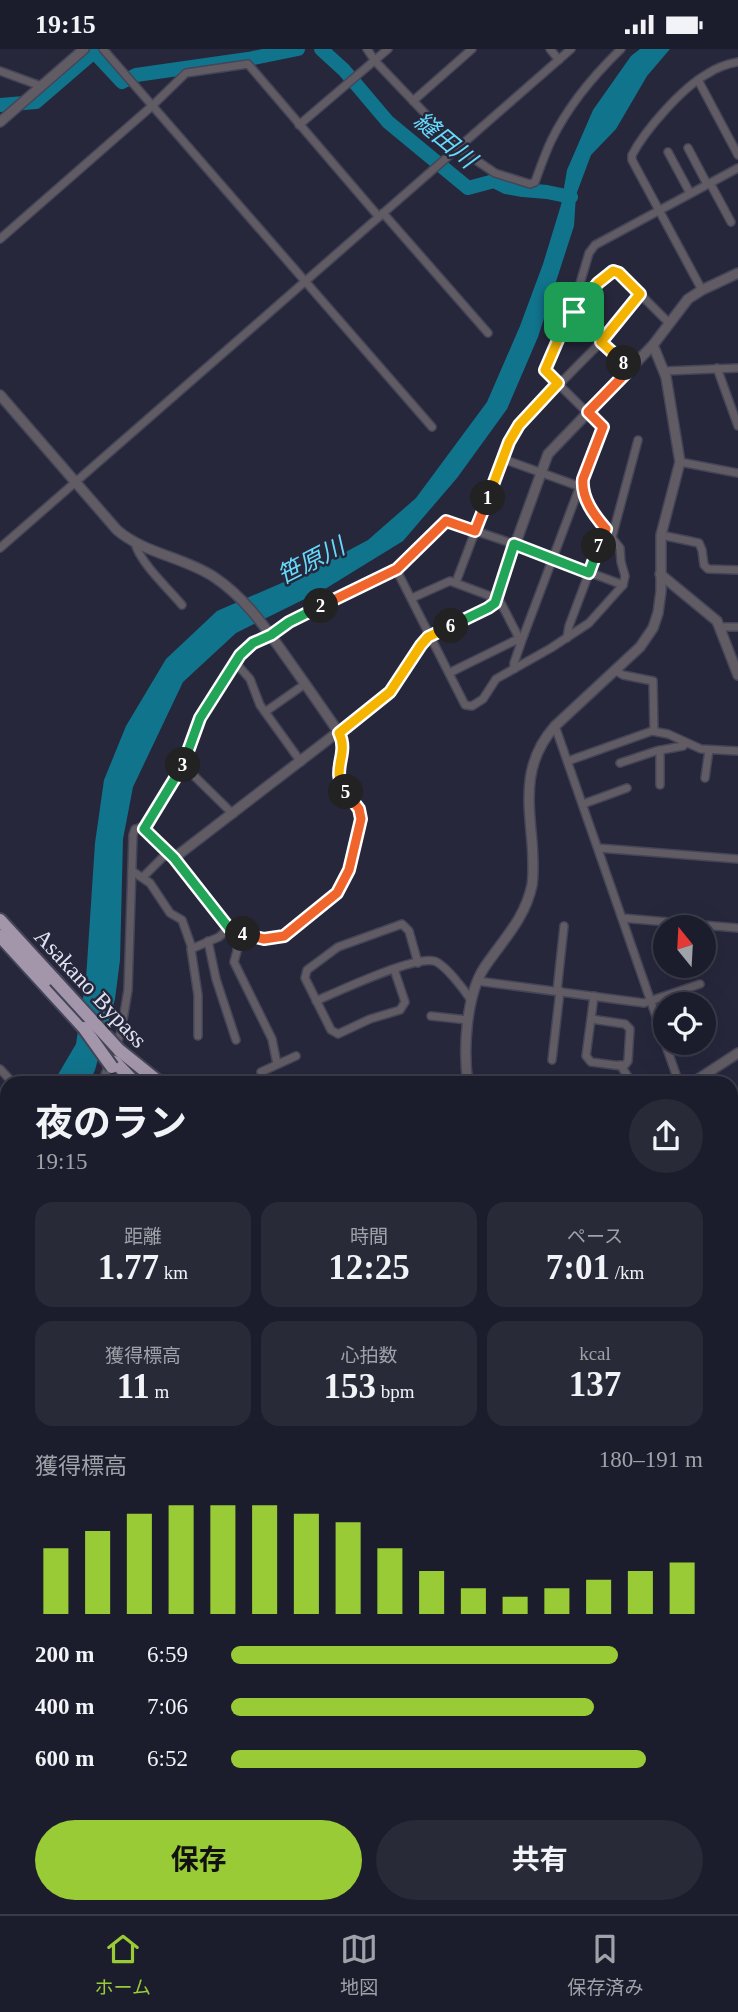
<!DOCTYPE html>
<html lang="ja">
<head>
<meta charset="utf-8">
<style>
	:root { --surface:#1c1d2c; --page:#292a38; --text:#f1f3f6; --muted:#a0a2a9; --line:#3a3b48; --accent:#99cb36 }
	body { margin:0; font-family:"Times New Roman","Noto Sans JP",serif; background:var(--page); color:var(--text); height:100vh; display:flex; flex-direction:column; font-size:26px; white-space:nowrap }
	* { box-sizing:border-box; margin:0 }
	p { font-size:23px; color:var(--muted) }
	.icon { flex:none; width:38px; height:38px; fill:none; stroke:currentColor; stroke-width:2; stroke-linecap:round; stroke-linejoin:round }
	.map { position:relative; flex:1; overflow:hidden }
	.sheet { position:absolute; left:0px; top:1027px; width:738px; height:838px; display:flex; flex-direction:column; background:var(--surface); border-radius:21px 21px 0 0; box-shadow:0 7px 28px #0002,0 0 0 2px var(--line) }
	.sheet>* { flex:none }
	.needle { width:46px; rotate:342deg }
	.tools { position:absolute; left:653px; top:866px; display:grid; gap:14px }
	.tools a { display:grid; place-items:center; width:63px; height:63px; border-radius:50%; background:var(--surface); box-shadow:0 7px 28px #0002,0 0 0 2px var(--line); font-size:35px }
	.pin { position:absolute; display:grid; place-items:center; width:60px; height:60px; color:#fff; margin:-30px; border-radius:14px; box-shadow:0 4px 10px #0006 }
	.km { position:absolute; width:35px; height:35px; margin:-18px; border-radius:50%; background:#222; color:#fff; font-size:19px; line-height:35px; text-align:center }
	.round { display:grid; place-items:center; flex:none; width:74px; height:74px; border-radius:37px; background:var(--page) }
	.summary { display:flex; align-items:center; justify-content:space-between; height:119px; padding:0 35px }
	h1 { font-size:38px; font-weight:700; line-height:52px }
	.metrics { display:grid; grid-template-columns:repeat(3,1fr); gap:10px; height:119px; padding:7px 35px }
	.metrics div { display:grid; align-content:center; border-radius:18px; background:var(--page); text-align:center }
	.metrics b { font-size:35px; font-weight:700 }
	.metrics small { font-size:19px; font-weight:400 }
	.metrics p { font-size:19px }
	.chart { height:196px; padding:14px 35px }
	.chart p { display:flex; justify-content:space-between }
	.chart svg { width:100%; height:126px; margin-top:7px; stroke:var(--accent); stroke-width:6 }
	.action { display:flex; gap:14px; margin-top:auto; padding:14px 35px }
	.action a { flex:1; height:80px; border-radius:42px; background:var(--accent); color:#111; font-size:28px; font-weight:700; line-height:80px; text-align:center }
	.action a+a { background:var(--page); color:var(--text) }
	ul { padding:0 35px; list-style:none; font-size:23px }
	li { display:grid; grid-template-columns:112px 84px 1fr; align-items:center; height:52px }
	li i { height:18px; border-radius:9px; background:var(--accent) }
	.status { display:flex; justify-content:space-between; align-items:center; height:49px; padding:0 35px; background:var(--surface); direction:ltr }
	.status svg { height:19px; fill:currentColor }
	.tabs { display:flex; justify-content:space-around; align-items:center; height:98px; border-top:2px solid var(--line); background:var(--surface); font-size:19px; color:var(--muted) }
	.tabs a { display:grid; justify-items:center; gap:4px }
	.tabs .current { color:var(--accent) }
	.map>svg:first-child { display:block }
	.green { fill:#572644 }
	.water { fill:#11748d }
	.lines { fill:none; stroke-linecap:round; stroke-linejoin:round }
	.river { stroke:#11748d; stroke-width:14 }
	.minor-casing { stroke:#444558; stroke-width:10 }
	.tertiary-casing { stroke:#444558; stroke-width:12 }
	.trunk-casing { stroke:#444558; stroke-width:16 }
	.minor { stroke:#615b64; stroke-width:7 }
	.tertiary { stroke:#615b64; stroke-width:9 }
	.trunk { stroke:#a396aa; stroke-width:12 }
	.trunk-bridge-casing { stroke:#444558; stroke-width:16; stroke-linecap:butt }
	.trunk-bridge { stroke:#a396aa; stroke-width:12 }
	.split-1-casing { stroke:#fff; stroke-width:14 }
	.split-2-casing { stroke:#fff; stroke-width:14 }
	.split-3-casing { stroke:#fff; stroke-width:14 }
	.split-4-casing { stroke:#fff; stroke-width:14 }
	.split-5-casing { stroke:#fff; stroke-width:14 }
	.split-6-casing { stroke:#fff; stroke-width:14 }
	.split-7-casing { stroke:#fff; stroke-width:14 }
	.split-8-casing { stroke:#fff; stroke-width:14 }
	.split-9-casing { stroke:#fff; stroke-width:14 }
	.split-1 { stroke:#f5b400; stroke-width:9 }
	.split-2 { stroke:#f0652b; stroke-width:9 }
	.split-3 { stroke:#22a559; stroke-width:9 }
	.split-4 { stroke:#22a559; stroke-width:9 }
	.split-5 { stroke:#f0652b; stroke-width:9 }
	.split-6 { stroke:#f5b400; stroke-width:9 }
	.split-7 { stroke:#22a559; stroke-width:9 }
	.split-8 { stroke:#f0652b; stroke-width:9 }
	.split-9 { stroke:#f5b400; stroke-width:9 }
	.labels { text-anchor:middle; stroke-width:5; stroke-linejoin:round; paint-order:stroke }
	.street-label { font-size:23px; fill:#e2e3f1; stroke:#26273b }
	.water-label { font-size:24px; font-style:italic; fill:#66dafc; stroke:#26273b }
</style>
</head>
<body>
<div class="status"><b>19:15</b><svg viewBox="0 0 49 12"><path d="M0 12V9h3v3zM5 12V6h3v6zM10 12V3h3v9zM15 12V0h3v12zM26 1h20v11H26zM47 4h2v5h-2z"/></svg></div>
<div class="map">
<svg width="738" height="1865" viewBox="0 0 738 1865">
	<rect width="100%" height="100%" fill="#26273b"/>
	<!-- green -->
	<g class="green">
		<path d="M7 1271V1449L0 1444V1276Z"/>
		<path d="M694 1859 699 1865H397V1861L392 1859Z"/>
	</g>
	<!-- water -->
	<g class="water">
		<path d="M640 0H670L647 27 616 80 591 106 576 146 574 177 538 288 507 360 457 429 403 492 325 540 236 584 183 633 133 738 123 790 120 911 115 950 95 1021 89 1034H53L76 995 86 930 95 794 104 731 126 677 166 610 217 562 314 520 368 491 416 449 487 353 520 277 543 215 561 156 567 121 593 61 631 7Z"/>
		<path d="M7 1104V1163L0 1171V1112Z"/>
	</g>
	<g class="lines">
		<!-- river -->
		<g class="river">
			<path d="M321 0 344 21 388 73 468 139 494 132 506 138 523 141 547 143 571 148"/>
			<path d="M0 56 36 53 94 3 122 33 136 26 248 10 298 0"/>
		</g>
		<defs>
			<g id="minor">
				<path d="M103 0 432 378"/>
				<path d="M367 0 375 12 458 99 495 124 530 135 535 133C540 119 545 105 551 92 568 57 593 27 621 0"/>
				<path d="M550 0 559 11"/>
				<path d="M0 22 41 37"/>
				<path d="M698 31 738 106"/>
				<path d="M413 52 472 0"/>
				<path d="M299 76 388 0"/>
				<path d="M688 99 707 135"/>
				<path d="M668 103 690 144"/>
				<path d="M710 134 731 173"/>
				<path d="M383 164 488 284"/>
				<path d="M0 190 152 57 186 24 248 15 379 168"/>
				<path d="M702 241 632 111V106C645 81 682 39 707 25 716 19 727 15 738 13"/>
				<path d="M574 263V255L589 204 595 196 738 119"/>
				<path d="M601 293 630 320"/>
				<path d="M717 319 738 377"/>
				<path d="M665 322 738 319"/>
				<path d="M503 410 581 438"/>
				<path d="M680 413 738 424"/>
				<path d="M661 486 699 494 702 501 704 516 708 520 738 521"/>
				<path d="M612 488 638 391"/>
				<path d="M135 494C140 514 169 540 182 556"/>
				<path d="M0 499 571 0"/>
				<path d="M396 520 465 656 472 657 483 650 496 630 551 599 589 574 623 536 625 527 621 513 620 499 593 465 582 438 583 430 602 378 545 322C562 281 578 250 613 223L619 224 669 274"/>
				<path d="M456 533 509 393 519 376 601 293 640 245"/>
				<path d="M412 549 450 532 498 550 502 556 520 591"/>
				<path d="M720 578H738"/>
				<path d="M567 589 569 577 606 479"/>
				<path d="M234 612 250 630 260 656 301 713"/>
				<path d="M514 620V614L522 591 580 437"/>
				<path d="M616 622 623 626 653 632 654 682"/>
				<path d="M449 624 514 592 521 591"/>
				<path d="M265 663 305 635"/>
				<path d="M555 677 665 993"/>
				<path d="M660 701V736"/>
				<path d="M568 712 652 682 668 685 701 700 738 702"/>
				<path d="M620 714 656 702 683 697 686 694"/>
				<path d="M183 716 233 765"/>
				<path d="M705 729 709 701"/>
				<path d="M583 755 627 739"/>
				<path d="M144 780 182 717 200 669 240 605 253 594 271 586 299 567 373 533 396 520 446 472 514 495 623 536"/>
				<path d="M598 799 738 810"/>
				<path d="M132 822 150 834 170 864 182 871 192 899"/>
				<path d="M143 828 168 803"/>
				<path d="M622 869 738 879"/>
				<path d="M238 883 237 902 234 913 272 990 277 1015"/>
				<path d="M208 892 216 930 236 991"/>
				<path d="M394 920 405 953 400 961 370 970 338 985 331 981 305 929 307 921 338 898 402 875 409 882 418 914"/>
				<path d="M477 932 644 954 700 935"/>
				<path d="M557 942 564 877"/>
				<path d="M594 947 586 1007 591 1013 621 1017 632 1034"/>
				<path d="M316 952C339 942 413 907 434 912 445 915 465 942 471 951"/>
				<path d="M431 967 468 971"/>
				<path d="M591 970 625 975 630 980 628 1012 625 1016H619"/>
				<path d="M198 987V946L191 900 219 888 229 879"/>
				<path d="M665 994 679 1034"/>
				<path d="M552 1011 560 942"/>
				<path d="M0 1020 13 1034"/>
				<path d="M261 1023 296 1007"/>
				<path d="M102 1034 121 983 128 941 133 786 135 780 142 778 144 780 174 809 229 879C244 886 265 894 282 888 289 885 297 877 303 872 314 863 328 855 337 844 347 833 362 783 361 768 359 751 338 743 338 726 339 711 346 698 339 684"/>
				<path d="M0 1079 7 1070"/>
				<path d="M732 1102 738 1092"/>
				<path d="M732 1166H738"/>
				<path d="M0 1180 7 1173"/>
				<path d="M732 1287 738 1272"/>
				<path d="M732 1341 738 1357"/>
				<path d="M732 1402 738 1399"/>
				<path d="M732 1434 738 1448"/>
				<path d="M732 1546 738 1543"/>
				<path d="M0 1550 7 1564"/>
				<path d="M732 1618 738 1629"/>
				<path d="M7 1677 5 1681 7 1683"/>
				<path d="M0 1721 7 1723"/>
			</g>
			<g id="tertiary">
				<path d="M0 73 84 0"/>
				<path d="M0 346 117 481C145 505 184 508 214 528 247 550 267 581 289 612 306 636 323 660 339 684"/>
				<path d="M660 525 717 572 738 626"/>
				<path d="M174 809 390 643 428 588 488 559 494 554 548 405 653 296 688 250 702 241 738 224"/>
				<path d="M468 1034C463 1002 466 947 484 919 502 892 525 870 532 836 534 822 533 808 532 793 528 749 523 713 555 677L640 598 653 579 658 564 661 542V486L680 413 666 328 653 296"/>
				<path d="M692 1034 738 1004"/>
				<path d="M0 1796 7 1791"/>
			</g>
			<g id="trunk">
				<path d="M0 871 55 931"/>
				<path d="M0 887 84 979"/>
				<path d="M119 1001 160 1034"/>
				<path d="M115 1013 135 1034"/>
				<path d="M732 1671 738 1678"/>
				<path d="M732 1686 738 1694"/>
			</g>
		</defs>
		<!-- minor casing -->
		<use href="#minor" class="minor-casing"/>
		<!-- tertiary casing -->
		<use href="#tertiary" class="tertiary-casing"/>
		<!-- trunk casing -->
		<use href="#trunk" class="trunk-casing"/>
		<!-- minor -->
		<use href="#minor" class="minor"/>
		<!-- tertiary -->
		<use href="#tertiary" class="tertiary"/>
		<!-- trunk -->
		<use href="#trunk" class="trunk"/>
		<defs>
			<g id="trunk-bridge">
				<path d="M55 931 119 1001"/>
				<path d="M84 979 112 1018"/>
			</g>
		</defs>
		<!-- trunk-bridge casing -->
		<use href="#trunk-bridge" class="trunk-bridge-casing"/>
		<!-- trunk-bridge -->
		<use href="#trunk-bridge" class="trunk-bridge"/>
	</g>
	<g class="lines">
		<defs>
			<path id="split-1" d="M488 449 509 393 519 376 558 334 545 321 561 284 574 263"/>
			<path id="split-2" d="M321 557 397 520 446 472 475 482 488 449"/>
			<path id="split-3" d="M183 716 200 669 240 606 253 594 271 586 289 573 321 557"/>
			<path id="split-4" d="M183 716 144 780 174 809 229 879 243 885"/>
			<path id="split-5" d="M243 885 264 890 284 887 337 844 349 821 361 770 359 760 346 743"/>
			<path id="split-6" d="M346 743C329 721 350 706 339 684L390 643 421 596 428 588 451 577"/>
			<path id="split-7" d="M451 577 488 559 495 554 514 495 589 524 599 497"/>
			<path id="split-8" d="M599 497 606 480C594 466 581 449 583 430L603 378 588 363 630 320 624 314"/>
			<path id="split-9" d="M574 263 598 234 613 222 619 224 640 245 601 293 624 314"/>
		</defs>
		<!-- split-1 casing -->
		<use href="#split-1" class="split-1-casing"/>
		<!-- split-2 casing -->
		<use href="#split-2" class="split-2-casing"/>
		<!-- split-3 casing -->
		<use href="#split-3" class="split-3-casing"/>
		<!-- split-4 casing -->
		<use href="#split-4" class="split-4-casing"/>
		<!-- split-5 casing -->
		<use href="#split-5" class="split-5-casing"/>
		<!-- split-6 casing -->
		<use href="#split-6" class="split-6-casing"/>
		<!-- split-7 casing -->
		<use href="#split-7" class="split-7-casing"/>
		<!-- split-8 casing -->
		<use href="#split-8" class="split-8-casing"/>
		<!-- split-9 casing -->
		<use href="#split-9" class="split-9-casing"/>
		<!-- split-1 -->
		<use href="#split-1" class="split-1"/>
		<!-- split-2 -->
		<use href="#split-2" class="split-2"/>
		<!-- split-3 -->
		<use href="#split-3" class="split-3"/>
		<!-- split-4 -->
		<use href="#split-4" class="split-4"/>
		<!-- split-5 -->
		<use href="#split-5" class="split-5"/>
		<!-- split-6 -->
		<use href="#split-6" class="split-6"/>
		<!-- split-7 -->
		<use href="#split-7" class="split-7"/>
		<!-- split-8 -->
		<use href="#split-8" class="split-8"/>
		<!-- split-9 -->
		<use href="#split-9" class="split-9"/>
	</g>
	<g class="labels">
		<!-- street labels -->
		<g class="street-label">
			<text transform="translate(91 939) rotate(47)" y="8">Asakano Bypass</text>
		</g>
		<!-- water labels -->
		<g class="water-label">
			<text transform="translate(445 91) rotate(40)" y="8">縫田川</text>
			<text transform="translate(311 512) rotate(-27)" y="8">笹原川</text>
		</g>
	</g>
</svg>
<div class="tools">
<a><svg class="needle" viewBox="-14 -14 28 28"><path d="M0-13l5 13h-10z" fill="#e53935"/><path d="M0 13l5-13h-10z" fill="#a0a2a9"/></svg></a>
<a><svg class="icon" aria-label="locate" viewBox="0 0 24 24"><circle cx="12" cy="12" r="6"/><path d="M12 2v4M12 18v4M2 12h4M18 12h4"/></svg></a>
</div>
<div class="pin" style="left:574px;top:263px;background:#1e9e55"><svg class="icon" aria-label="arrive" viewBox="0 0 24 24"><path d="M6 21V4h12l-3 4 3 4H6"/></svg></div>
<b class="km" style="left:488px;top:449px">1</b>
<b class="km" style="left:321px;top:557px">2</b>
<b class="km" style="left:183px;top:716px">3</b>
<b class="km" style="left:243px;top:885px">4</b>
<b class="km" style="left:346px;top:743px">5</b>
<b class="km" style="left:451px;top:577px">6</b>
<b class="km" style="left:599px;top:497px">7</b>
<b class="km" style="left:624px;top:314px">8</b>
<section class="sheet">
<div class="summary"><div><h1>夜のラン</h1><p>19:15</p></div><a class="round"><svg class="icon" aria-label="share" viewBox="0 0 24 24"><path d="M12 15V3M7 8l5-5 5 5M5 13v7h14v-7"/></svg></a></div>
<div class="metrics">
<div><p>距離</p><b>1.77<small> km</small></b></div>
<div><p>時間</p><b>12:25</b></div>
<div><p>ペース</p><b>7:01<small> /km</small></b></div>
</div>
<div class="metrics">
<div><p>獲得標高</p><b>11<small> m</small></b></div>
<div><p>心拍数</p><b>153<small> bpm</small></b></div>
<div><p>kcal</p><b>137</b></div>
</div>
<div class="chart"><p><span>獲得標高</span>180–191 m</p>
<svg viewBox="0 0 160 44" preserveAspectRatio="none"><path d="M5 44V21M15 44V15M25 44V9M35 44V6M45 44V6M55 44V6M65 44V9M75 44V12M85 44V21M95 44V29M105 44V35M115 44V38M125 44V35M135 44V32M145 44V29M155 44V26"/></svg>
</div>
<ul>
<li><b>200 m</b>6:59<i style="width:82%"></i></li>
<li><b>400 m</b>7:06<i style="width:77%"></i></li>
<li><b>600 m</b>6:52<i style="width:88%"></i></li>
</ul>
<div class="action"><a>保存</a><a>共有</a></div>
</section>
</div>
<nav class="tabs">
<a class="current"><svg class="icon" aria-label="home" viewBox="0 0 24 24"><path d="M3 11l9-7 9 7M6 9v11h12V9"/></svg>ホーム</a>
<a><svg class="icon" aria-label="map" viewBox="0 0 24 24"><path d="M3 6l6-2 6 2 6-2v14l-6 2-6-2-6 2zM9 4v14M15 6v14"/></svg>地図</a>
<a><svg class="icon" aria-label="saved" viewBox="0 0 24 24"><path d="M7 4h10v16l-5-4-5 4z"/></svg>保存済み</a>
</nav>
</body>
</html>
